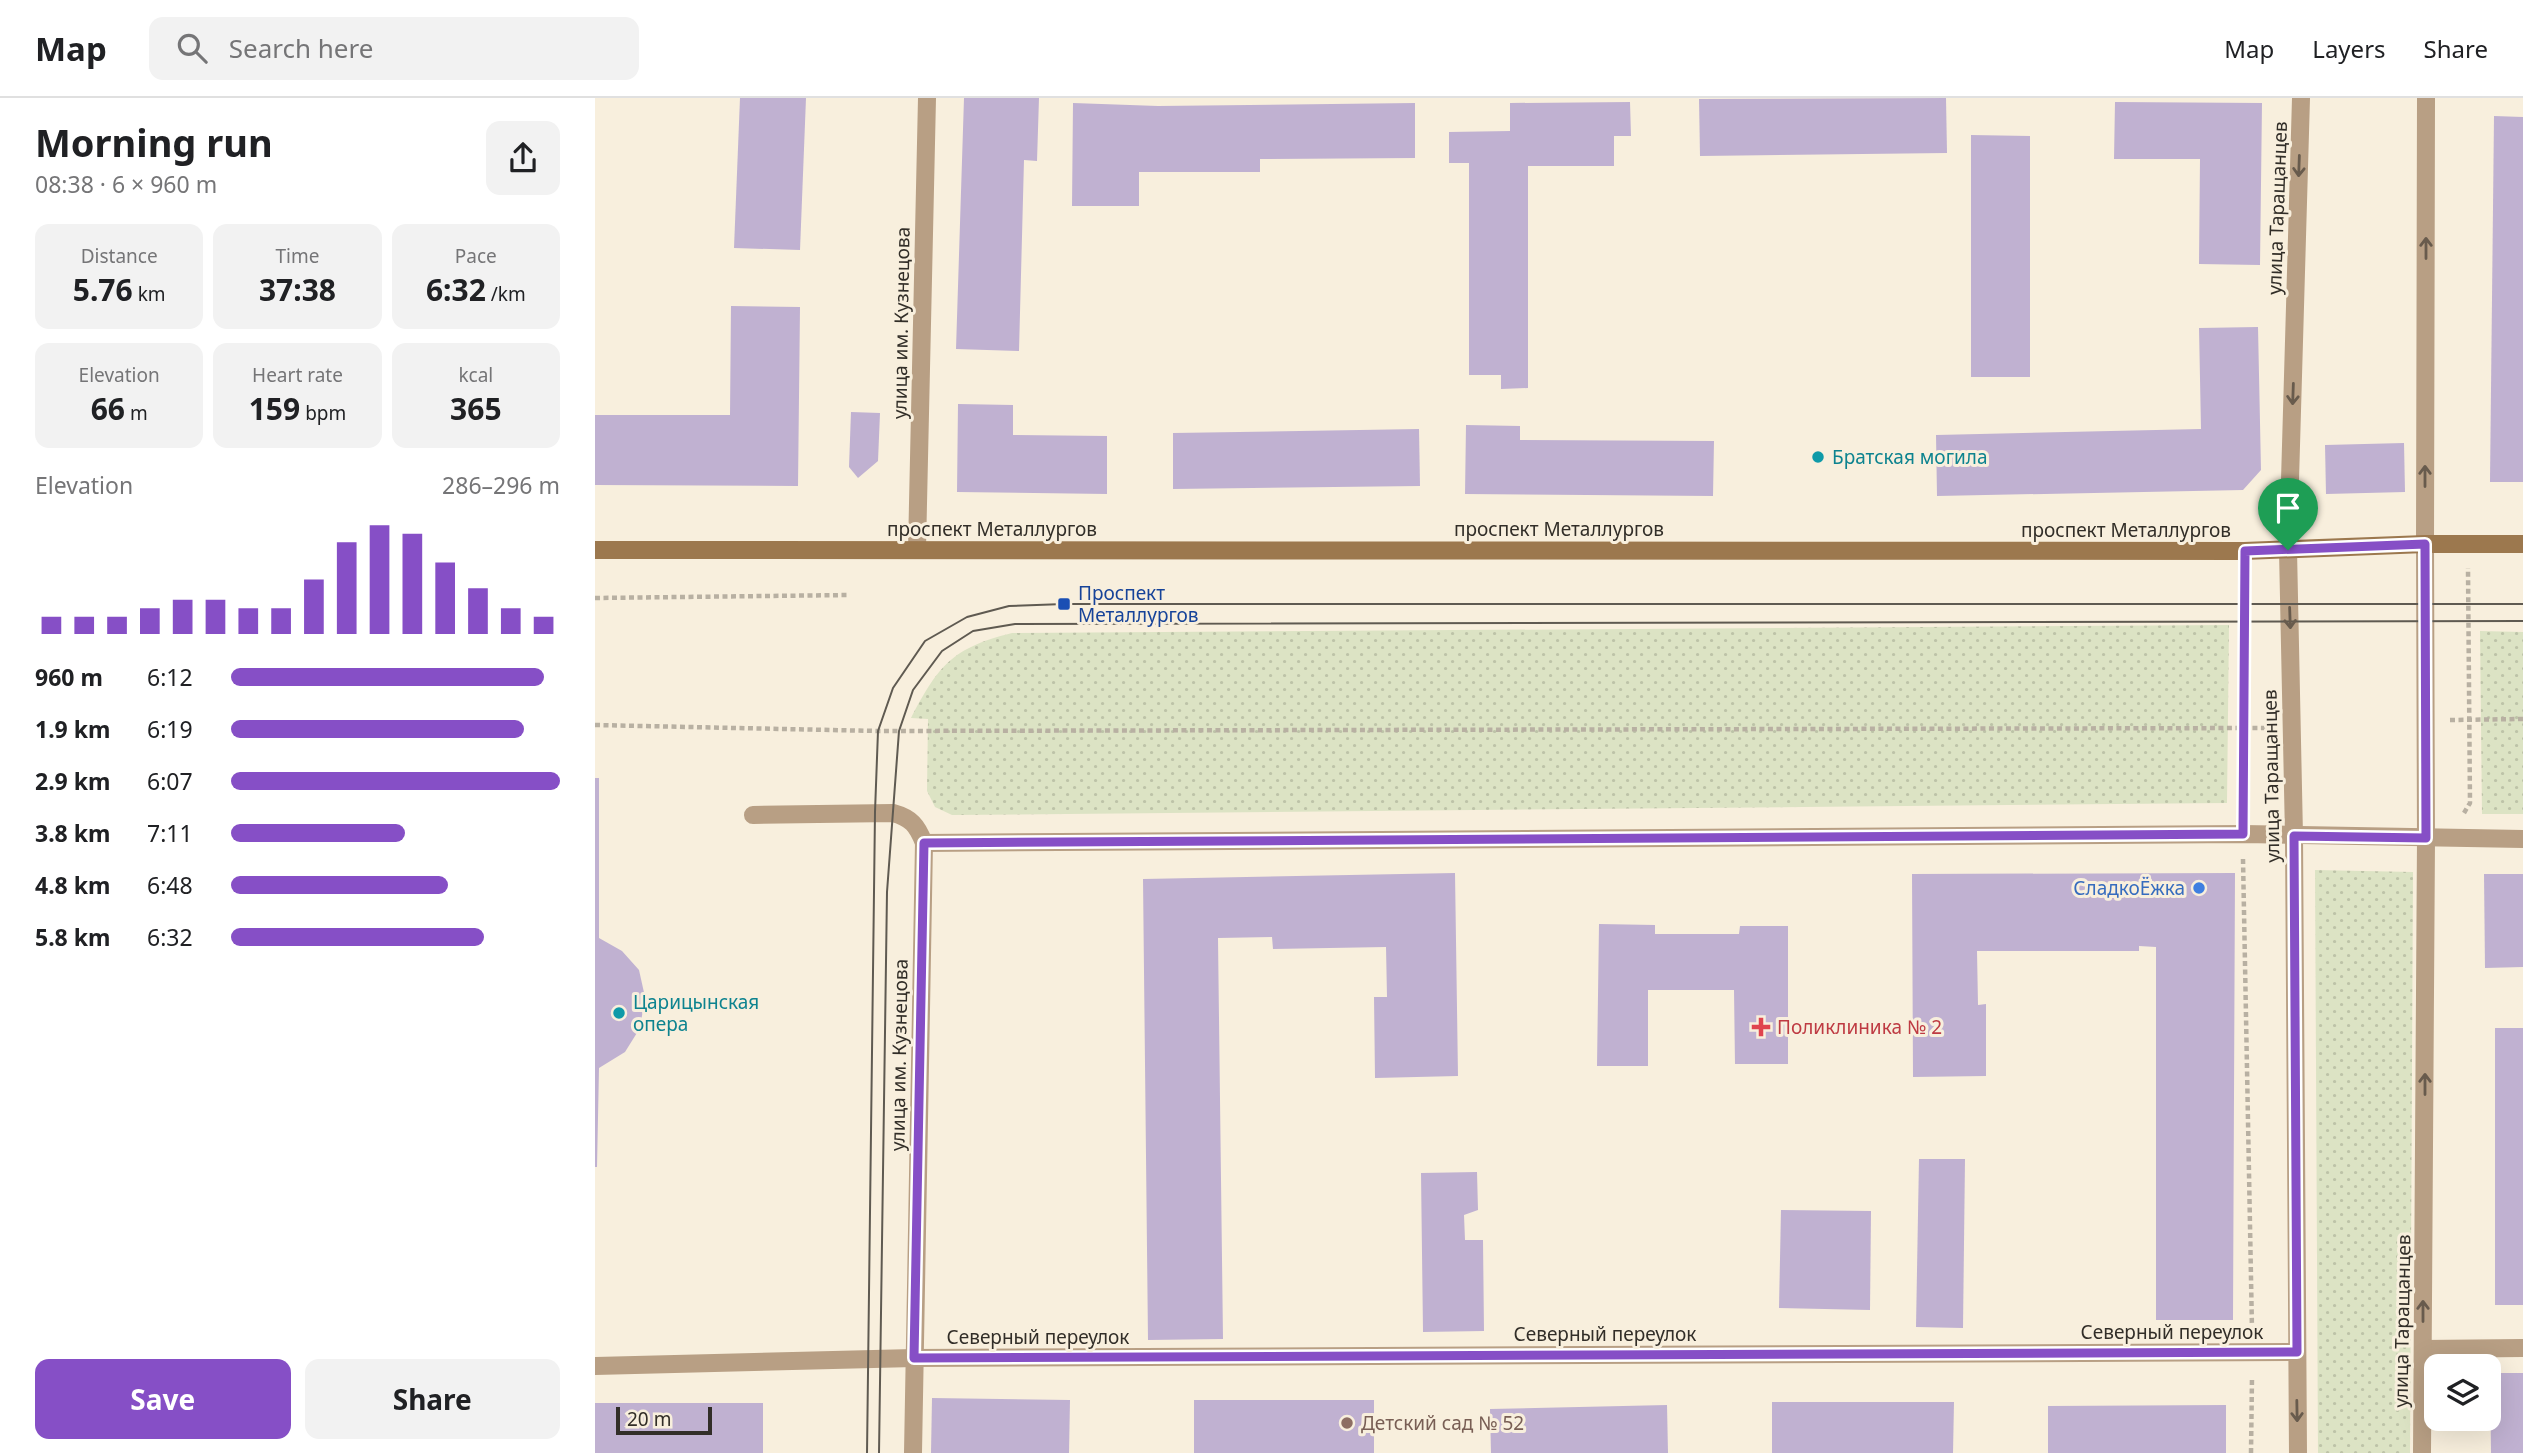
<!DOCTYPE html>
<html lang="en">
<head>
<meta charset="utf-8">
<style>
	:root { --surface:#fff; --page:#f2f2f2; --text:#202124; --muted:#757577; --line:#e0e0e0; --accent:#864fc6 }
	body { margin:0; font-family:"Noto Sans",sans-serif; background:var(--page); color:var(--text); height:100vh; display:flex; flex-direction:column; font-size:26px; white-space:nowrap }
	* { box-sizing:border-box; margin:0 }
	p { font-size:23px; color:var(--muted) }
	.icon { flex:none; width:38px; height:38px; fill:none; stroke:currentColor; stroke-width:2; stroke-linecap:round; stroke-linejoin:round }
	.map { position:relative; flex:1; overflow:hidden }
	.panel { display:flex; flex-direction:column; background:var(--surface); width:595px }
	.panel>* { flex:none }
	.fabs { position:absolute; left:1829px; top:1256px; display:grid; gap:14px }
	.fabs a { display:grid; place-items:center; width:77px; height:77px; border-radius:14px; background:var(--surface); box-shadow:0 7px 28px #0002; font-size:35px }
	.scale { position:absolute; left:21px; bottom:18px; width:96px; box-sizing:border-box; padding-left:7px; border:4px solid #322e28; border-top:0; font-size:19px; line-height:24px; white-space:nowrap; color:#322e28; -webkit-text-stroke:5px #f8efdd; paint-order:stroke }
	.pin { position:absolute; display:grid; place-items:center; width:60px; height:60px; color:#fff; margin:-72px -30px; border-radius:50% 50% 50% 0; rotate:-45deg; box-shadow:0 0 7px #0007 }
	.pin .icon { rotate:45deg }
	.round { display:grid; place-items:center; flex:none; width:74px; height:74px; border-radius:14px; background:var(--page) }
	.head { display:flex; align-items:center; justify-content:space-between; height:119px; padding:0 35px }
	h1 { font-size:38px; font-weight:700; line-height:52px }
	.stats { display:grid; grid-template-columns:repeat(3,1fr); gap:10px; height:119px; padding:7px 35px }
	.stats div { display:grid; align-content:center; border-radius:14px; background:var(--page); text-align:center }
	.stats b { font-size:30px; font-weight:700 }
	.stats small { font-size:19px; font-weight:400 }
	.stats p { font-size:19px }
	.chart { height:196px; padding:14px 35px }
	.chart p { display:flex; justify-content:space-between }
	.chart svg { width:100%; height:126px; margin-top:7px; stroke:var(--accent); stroke-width:6 }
	.cta { display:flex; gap:14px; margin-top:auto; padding:14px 35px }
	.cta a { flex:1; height:80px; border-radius:14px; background:var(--accent); color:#fff; font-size:28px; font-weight:700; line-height:80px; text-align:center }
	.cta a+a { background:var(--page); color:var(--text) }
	ul { padding:0 35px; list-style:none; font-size:23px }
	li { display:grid; grid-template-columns:112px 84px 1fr; align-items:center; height:52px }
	li i { height:18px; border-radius:9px; background:var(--accent) }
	header { display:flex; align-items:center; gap:42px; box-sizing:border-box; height:98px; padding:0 35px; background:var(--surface); border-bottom:2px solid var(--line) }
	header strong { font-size:33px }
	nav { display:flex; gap:38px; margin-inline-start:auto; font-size:24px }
	.search { width:490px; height:63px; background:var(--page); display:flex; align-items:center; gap:18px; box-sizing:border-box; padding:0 24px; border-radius:14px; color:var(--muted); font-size:26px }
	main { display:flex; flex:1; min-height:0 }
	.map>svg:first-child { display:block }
	.park { fill:url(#park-dots) }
	.building { fill:#c0b1d1 }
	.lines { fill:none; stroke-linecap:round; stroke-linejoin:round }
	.path { stroke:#b8b0a2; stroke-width:4.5; stroke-dasharray:5 3.5; stroke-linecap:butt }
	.minor { stroke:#b89f84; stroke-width:18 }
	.tertiary { stroke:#b89f84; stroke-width:18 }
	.secondary { stroke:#9c784e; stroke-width:18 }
	.tram { stroke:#5f5a51; stroke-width:2 }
	.oneway { stroke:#685b4d }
	.route-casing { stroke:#fff; stroke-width:14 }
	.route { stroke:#864fc6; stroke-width:9 }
	.culture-dot { fill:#0f9aa8; stroke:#f8efdd; stroke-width:2.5 }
	.transit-dot { fill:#1a4fb4; stroke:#f8efdd; stroke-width:2.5 }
	.shop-dot { fill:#3f7fe0; stroke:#f8efdd; stroke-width:2.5 }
	.health-dot { fill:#e0444e; stroke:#f8efdd; stroke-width:2.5 }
	.education-dot { fill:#8d6e63; stroke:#f8efdd; stroke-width:2.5 }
	.labels { text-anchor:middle; stroke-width:6; stroke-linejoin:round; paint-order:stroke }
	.street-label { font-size:19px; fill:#322e28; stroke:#f8efdd }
	.culture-label { font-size:19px; fill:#0d838f; stroke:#f8efdd; text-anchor:start }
	.transit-label { font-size:19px; fill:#164399; stroke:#f8efdd; text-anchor:start }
	.shop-label { font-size:19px; fill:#366cbe; stroke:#f8efdd; text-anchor:end }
	.health-label { font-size:19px; fill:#be3a42; stroke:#f8efdd; text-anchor:start }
	.education-label { font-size:19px; fill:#785e54; stroke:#f8efdd; text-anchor:start }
</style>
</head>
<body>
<header>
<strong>Map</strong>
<div class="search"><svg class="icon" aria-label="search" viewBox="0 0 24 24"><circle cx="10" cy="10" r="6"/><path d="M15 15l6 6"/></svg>Search here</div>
<nav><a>Map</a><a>Layers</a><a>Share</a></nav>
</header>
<main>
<section class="panel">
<div class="head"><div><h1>Morning run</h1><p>08:38 · 6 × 960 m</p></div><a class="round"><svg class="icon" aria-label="share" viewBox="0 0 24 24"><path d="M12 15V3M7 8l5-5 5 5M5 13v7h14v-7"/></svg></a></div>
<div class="stats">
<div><p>Distance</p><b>5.76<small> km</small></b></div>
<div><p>Time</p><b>37:38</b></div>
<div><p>Pace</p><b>6:32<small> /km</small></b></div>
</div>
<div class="stats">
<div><p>Elevation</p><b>66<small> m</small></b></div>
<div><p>Heart rate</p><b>159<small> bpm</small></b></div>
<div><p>kcal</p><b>365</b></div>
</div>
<div class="chart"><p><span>Elevation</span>286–296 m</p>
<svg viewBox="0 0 160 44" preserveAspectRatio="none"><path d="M5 44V38M15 44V38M25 44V38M35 44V35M45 44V32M55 44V32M65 44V35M75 44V35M85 44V25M95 44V12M105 44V6M115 44V9M125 44V19M135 44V28M145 44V35M155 44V38"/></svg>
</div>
<ul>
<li><b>960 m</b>6:12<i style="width:95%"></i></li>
<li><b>1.9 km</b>6:19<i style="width:89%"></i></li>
<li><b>2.9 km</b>6:07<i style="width:100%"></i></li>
<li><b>3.8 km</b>7:11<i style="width:53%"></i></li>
<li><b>4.8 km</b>6:48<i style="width:66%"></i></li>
<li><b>5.8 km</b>6:32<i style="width:77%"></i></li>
</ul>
<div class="cta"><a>Save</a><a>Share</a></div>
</section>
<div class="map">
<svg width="1928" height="1355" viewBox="0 0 1928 1355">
	<defs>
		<pattern id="park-dots" width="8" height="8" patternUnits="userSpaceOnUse" patternTransform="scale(1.75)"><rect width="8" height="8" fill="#dce3c4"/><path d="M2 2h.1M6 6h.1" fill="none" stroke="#bdc3a8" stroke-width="1.8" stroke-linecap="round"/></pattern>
	</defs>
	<rect width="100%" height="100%" fill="#f8efdd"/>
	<!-- park -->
	<g class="park">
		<path d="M1634 527 1632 705 357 717 340 709 332 693 333 621 316 620C344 567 357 550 417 535Z"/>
		<path d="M1885 533 1928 534V716H1887Z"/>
		<path d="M1720 772 1818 774 1815 1355H1723Z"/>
	</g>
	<!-- building -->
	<g class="building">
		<path d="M145 0H211L205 152 139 150Z"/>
		<path d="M369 0H444L442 63 429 62 424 253 361 251Z"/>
		<path d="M1351 0 1352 55 1105 58 1104 1Z"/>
		<path d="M1035 4 1036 38H1019V68H933V290L906 291V277H874V65H854V34L915 33V5Z"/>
		<path d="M1520 4 1667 5 1665 167 1604 166 1605 61H1519Z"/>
		<path d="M478 5 563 8 820 5V60L665 61V74H544V108H477Z"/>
		<path d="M1899 18 1928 19V384H1895Z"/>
		<path d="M1376 37 1435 38V279H1376Z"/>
		<path d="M136 208 205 209 203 388 0 387V317H135Z"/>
		<path d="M1663 229 1666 372 1648 392 1342 398 1341 337 1606 331 1604 230Z"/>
		<path d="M363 306 418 307V337L512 338V396L362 394Z"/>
		<path d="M256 314 285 315 283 363 263 380 254 369Z"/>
		<path d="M871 327 925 328V342L1119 343 1118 398 870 396Z"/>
		<path d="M824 331 825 388 578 391V335Z"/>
		<path d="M1809 345 1810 394 1731 396 1730 347Z"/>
		<path d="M0 680H4V840L27 853 44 872 50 899 45 930 30 954 4 970 2 1069H0Z"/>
		<path d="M860 775 863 978 780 980 779 899H792L791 849 678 851 677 839 623 840 628 1241 553 1242 548 781Z"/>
		<path d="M1640 775 1638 1222H1561V849L1544 848V853H1382L1383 907 1391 906V978L1318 979 1317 776Z"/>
		<path d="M1889 776H1928V869L1890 870Z"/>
		<path d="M1004 826 1060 827V836H1144L1145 828H1193V966H1140L1139 892H1053V968H1002Z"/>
		<rect x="1900" y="930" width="28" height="277"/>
		<path d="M1324 1061H1370L1368 1230 1321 1229Z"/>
		<path d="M882 1074 883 1112 869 1117 870 1142H888L889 1233 828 1234 826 1075Z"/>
		<path d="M1186 1112 1276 1113 1275 1212 1184 1210Z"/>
		<path d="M1895 1275H1928V1355H1896Z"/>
		<path d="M337 1300 475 1302 474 1355H336Z"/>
		<rect x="599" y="1302" width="180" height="53"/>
		<path d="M1177 1304H1359L1358 1355H1177Z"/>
		<rect x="0" y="1305" width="168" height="50"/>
		<path d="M1072 1307 1073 1355H896L895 1311Z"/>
		<path d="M1631 1307V1355H1453V1308Z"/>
	</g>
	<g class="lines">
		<!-- path -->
		<g class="path">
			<path d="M0 500 255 497"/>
			<path d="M1855 622 1928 621"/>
			<path d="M0 627 283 633 1671 630"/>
			<path d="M1648 714 1650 478"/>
			<path d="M1869 715 1875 705 1873 470"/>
			<path d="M1648 761 1657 1232"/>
			<path d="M1656 1355 1657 1279"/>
		</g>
		<!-- minor -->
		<g class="minor">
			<path d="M1830 446 1831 0"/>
			<path d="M322 451 332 0"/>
			<path d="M1693 452 1706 0"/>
			<path d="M158 717 298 715C316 720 322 727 329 745L318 1355"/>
			<path d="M329 745 1648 736 1928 741"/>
			<path d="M1828 1251 1928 1250"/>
			<path d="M0 1268 319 1260 1702 1254"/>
		</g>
		<!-- tertiary -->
		<g class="tertiary">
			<path d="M1693 452 1699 738 1703 1355"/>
			<path d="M1827 1355 1831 741 1830 446"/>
		</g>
		<!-- secondary -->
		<path class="secondary" d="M0 452 1649 453 1830 446H1928"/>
		<!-- tram -->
		<g class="tram">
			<path d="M272 1355 280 714 283 633 298 590 330 543 372 519 414 508 469 506H1928"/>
			<path d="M284 1355 292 794 304 633 318 592 347 553 378 533 420 526 1928 523"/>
		</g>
	</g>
	<!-- one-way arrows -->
	<defs><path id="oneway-shaft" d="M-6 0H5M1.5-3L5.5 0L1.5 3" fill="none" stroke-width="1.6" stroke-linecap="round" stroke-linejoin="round" transform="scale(1.75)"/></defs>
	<g class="oneway">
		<use href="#oneway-shaft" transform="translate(1704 68) rotate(92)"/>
		<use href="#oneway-shaft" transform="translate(1831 150) rotate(-90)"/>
		<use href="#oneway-shaft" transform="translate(1698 296) rotate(92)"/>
		<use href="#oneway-shaft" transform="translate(1830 378) rotate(-90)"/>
		<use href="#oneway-shaft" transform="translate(1695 520) rotate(88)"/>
		<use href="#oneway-shaft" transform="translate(1830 986) rotate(-90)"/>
		<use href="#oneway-shaft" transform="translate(1828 1213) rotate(-90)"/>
		<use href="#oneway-shaft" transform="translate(1702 1313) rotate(89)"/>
	</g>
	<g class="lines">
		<defs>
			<path id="route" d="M1830 446 1831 740 1699 738 1702 1254 319 1260 329 745 1648 736 1650 453Z"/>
		</defs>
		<!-- route casing -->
		<use href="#route" class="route-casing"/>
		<!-- route -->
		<use href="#route" class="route"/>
	</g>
	<!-- markers -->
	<g class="culture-dot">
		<circle cx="1223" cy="359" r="7"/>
		<circle cx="24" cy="915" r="7"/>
	</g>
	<rect class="transit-dot" x="462" y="499" width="14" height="14" rx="3.5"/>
	<circle class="shop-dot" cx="1604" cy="790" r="7"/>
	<path class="health-dot" d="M1162.5 918.5h7v7h7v7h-7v7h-7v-7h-7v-7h7z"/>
	<circle class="education-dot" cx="752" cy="1325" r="7"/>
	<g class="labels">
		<!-- street labels -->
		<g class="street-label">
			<text transform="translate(1682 110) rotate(-88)" y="7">улица Таращанцев</text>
			<text transform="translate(306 225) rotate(-89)" y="7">улица им. Кузнецова</text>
			<text x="397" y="438">проспект Металлургов</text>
			<text x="964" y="438">проспект Металлургов</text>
			<text x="1531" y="439">проспект Металлургов</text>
			<text transform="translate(1676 678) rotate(-91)" y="7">улица Таращанцев</text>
			<text transform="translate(304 957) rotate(-89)" y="7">улица им. Кузнецова</text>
			<text transform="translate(1807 1223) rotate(-89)" y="7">улица Таращанцев</text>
			<text x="1577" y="1241">Северный переулок</text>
			<text x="1010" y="1243">Северный переулок</text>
			<text x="443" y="1246">Северный переулок</text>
		</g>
		<!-- culture labels -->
		<g class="culture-label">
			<text x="1237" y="366">Братская могила</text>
			<text x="38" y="911">Царицынская<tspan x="38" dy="22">опера</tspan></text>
		</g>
		<!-- transit labels -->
		<g class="transit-label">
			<text x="483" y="502">Проспект<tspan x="483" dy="22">Металлургов</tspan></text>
		</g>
		<!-- shop labels -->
		<g class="shop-label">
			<text x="1590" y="797">СладкоЁжка</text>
		</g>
		<!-- health labels -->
		<g class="health-label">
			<text x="1182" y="936">Поликлиника № 2</text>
		</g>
		<!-- education labels -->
		<g class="education-label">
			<text x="766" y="1332">Детский сад № 52</text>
		</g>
	</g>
</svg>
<div class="fabs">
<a><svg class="icon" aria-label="layers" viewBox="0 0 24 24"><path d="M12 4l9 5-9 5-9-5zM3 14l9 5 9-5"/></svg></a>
</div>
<div class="scale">20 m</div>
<div class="pin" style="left:1693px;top:452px;background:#1e9e55"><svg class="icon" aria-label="arrive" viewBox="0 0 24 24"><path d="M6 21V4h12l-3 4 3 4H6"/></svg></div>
</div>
</main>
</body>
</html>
